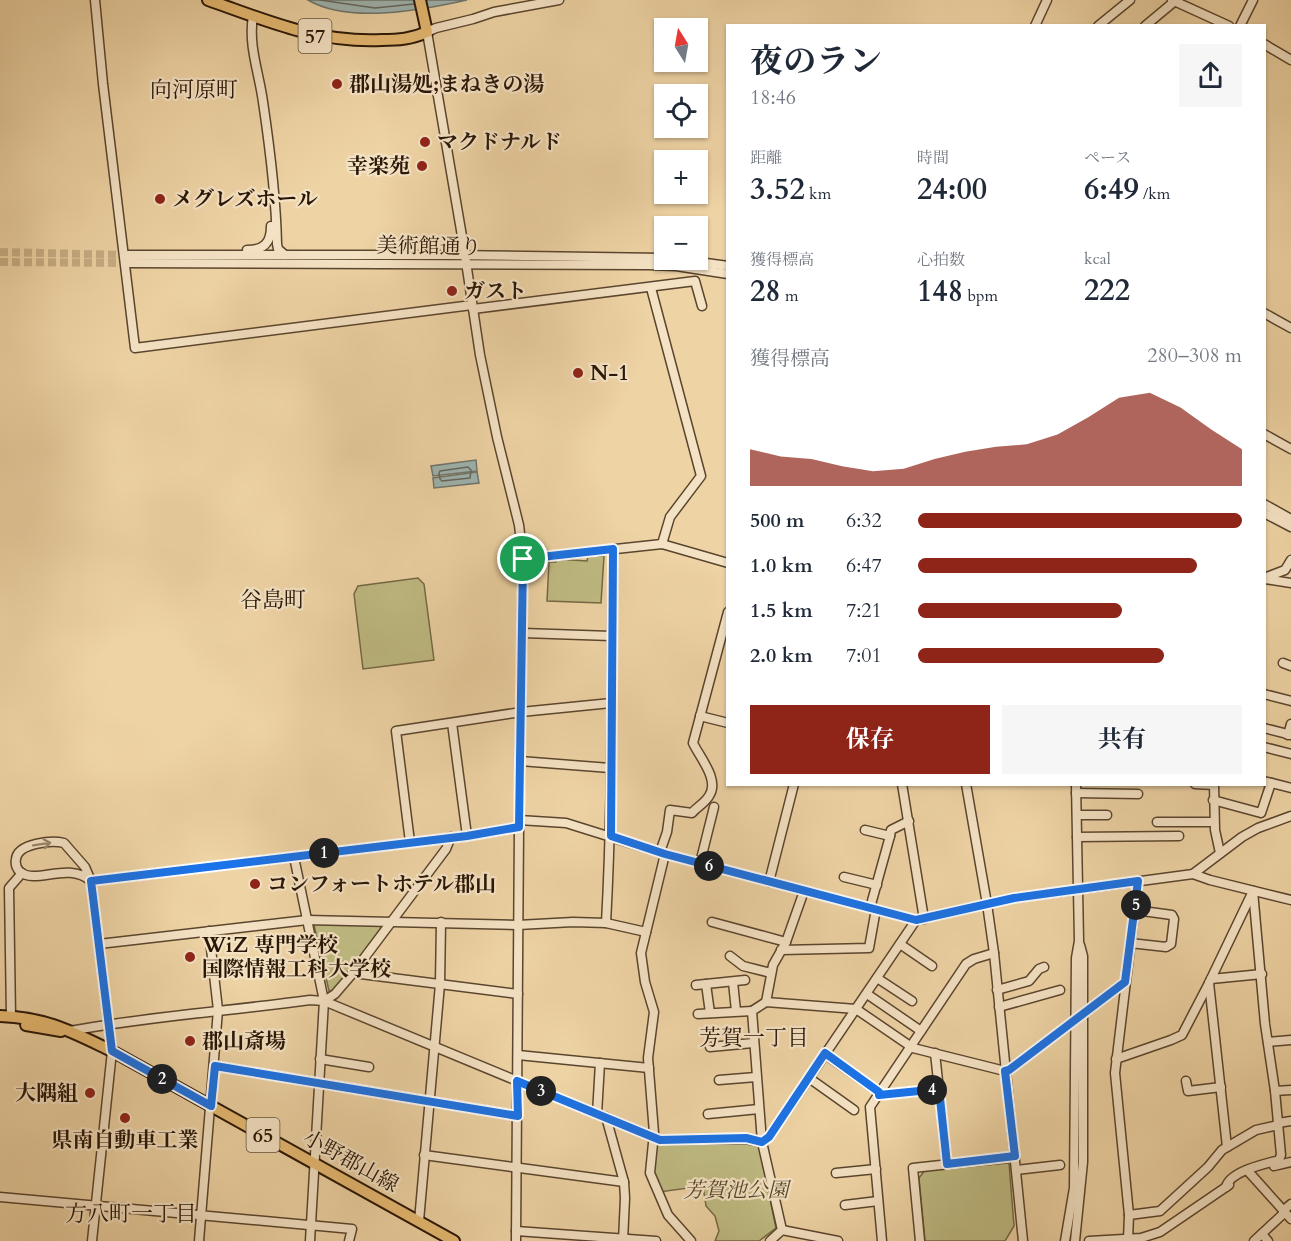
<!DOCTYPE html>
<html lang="ja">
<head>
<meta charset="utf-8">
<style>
	:root { --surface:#fff; --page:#f6f6f7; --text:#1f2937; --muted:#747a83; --accent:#8f2418 }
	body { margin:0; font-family:Cardo,"Noto Serif JP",serif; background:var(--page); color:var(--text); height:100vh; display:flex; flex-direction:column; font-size:22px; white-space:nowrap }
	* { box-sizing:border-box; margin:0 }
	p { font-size:20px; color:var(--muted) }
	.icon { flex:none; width:33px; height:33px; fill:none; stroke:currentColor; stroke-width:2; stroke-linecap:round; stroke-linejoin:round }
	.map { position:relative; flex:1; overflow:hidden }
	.details { position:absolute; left:726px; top:24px; width:540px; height:762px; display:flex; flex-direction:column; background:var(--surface); border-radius:0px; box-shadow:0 2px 4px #0004 }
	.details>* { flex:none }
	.needle { width:39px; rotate:349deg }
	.controls { position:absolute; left:654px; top:18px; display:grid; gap:12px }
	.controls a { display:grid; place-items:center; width:54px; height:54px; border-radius:0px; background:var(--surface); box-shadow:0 2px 4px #0004; font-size:30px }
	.pin { position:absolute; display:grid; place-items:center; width:51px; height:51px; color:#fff; margin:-26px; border:3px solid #fff; border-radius:50%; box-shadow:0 2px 6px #0007 }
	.km { position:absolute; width:30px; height:30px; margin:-15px; border-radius:50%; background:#222; color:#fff; font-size:16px; line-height:30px; text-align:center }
	.round { display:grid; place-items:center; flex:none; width:63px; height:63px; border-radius:0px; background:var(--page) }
	.head { display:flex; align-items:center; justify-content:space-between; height:102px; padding:0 24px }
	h1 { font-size:33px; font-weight:700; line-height:45px }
	.metrics { display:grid; grid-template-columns:repeat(3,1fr); gap:9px; height:102px; padding:6px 24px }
	.metrics div { display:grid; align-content:center }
	.metrics b { font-size:30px; font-weight:700 }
	.metrics small { font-size:16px; font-weight:400 }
	.metrics p { font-size:16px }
	.chart { height:168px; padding:12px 24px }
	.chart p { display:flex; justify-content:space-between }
	.chart svg { width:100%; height:108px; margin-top:6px; fill:var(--accent); opacity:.7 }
	.button { display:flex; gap:12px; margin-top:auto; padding:12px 24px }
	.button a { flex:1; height:69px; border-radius:0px; background:var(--accent); color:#fff; font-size:24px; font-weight:700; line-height:69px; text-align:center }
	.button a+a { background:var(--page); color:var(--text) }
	ul { padding:0 24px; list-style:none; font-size:20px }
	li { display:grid; grid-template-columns:96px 72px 1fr; align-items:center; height:45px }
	li i { height:15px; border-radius:8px; background:var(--accent) }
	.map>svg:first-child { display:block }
	.green { fill:#bfbb82; stroke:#746844; stroke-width:1.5 }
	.water { fill:#9eb5b1; stroke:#6f756d; stroke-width:1.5 }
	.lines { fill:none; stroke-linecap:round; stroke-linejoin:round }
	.shore { stroke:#64665c; stroke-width:1.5 }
	.minor-tunnel { stroke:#c7ad84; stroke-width:8; stroke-dasharray:8 4; stroke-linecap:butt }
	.minor-casing { stroke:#5a452e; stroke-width:11 }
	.major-casing { stroke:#291606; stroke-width:14 }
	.minor { stroke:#f4e2c4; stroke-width:8 }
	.major { stroke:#e7ba72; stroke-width:10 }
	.oneway { stroke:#99866e }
	.route-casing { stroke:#fff; stroke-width:12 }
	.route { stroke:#1a73e8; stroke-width:8 }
	.poi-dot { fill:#8f2418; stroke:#f4e2c4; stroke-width:2 }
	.labels { text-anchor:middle; stroke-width:4.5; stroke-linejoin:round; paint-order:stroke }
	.shield { fill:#f4e2c4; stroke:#66533f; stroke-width:1.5 }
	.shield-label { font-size:20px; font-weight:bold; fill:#291606 }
	.poi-label { font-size:21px; font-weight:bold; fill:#291606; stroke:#f4e2c4; text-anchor:start }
	.street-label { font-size:21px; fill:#291606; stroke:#f4e2c4 }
	.park-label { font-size:21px; font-style:italic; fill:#56482b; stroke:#f4e2c4 }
	.neighbourhood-label { font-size:22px; fill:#291606; stroke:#f4e2c4 }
</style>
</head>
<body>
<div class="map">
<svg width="1291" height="1241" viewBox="0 0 1291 1241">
	<rect width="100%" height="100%" fill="#eed3a4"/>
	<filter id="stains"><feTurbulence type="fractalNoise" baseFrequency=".00333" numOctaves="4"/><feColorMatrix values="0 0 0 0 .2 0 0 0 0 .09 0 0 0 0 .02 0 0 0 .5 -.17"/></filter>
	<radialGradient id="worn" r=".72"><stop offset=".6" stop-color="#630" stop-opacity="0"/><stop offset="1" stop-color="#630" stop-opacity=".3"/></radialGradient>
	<!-- green -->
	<g class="green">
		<path d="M588 556H604L601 603 547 601 549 562H556V559L587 561Z"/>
		<path d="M418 578 424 584 434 660 363 669 354 594 358 586Z"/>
		<path d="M316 923 379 925 381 928 335 991H329L314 925Z"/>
		<path d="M749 1141 759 1145 776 1228 759 1241H715L719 1231 715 1216 706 1206 703 1186 659 1192 653 1181 655 1142Z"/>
		<path d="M1009 1163 1014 1226 1005 1241H925L919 1178 925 1170Z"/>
	</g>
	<!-- water -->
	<g class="water">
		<path d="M308 0H467C422 10 349 24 308 0Z"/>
		<path d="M476 460 477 471 433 476 431 466Z"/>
		<path d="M477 472 479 483 434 488 433 478Z"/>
	</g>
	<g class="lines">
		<!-- shore -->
		<g class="shore">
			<path d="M320 0 375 8 414 4"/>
			<path d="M468 467 471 470 470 478 442 481 440 479 439 473 440 471Z"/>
		</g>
		<!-- minor-tunnel -->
		<g class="minor-tunnel">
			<path d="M0 252 128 255"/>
			<path d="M0 262 129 263"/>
		</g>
		<defs>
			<g id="minor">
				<path d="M95 0 103 84 135 348 472 305"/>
				<path d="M1172 0 1229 26"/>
				<path d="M253 16C248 46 259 72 263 102 270 149 276 196 277 244L278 249 285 255"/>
				<path d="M1035 26 1047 0"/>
				<path d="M1098 26 1130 0"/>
				<path d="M1145 26 1175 1"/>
				<path d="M1240 26 1253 0"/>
				<path d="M1264 44 1291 60"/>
				<path d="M247 250C264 250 271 243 271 226"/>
				<path d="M128 255H449L664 258"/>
				<path d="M684 260 728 266"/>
				<path d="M129 263 648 265 676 266 728 274"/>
				<path d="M651 288 701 476 670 517 662 544"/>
				<path d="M473 309 695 281 702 306"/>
				<path d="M1264 313 1291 328"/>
				<path d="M1264 434 1291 449"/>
				<path d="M1264 504 1291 519"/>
				<path d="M1264 513 1291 527"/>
				<path d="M523 559 662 544 728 563"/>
				<path d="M1264 578 1285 570 1291 560"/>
				<path d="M1265 579 1291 583"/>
				<path d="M523 633 611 636"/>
				<path d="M1283 663 1291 666"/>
				<path d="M1264 694 1291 701"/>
				<path d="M700 716 728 723"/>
				<path d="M452 723 467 836"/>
				<path d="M1264 728 1291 735"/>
				<path d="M1288 735 1291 724"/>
				<path d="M1264 747 1291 754"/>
				<path d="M520 761 610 768"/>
				<path d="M1264 781 1291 788"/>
				<path d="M902 784 924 919"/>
				<path d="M966 784 987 904 994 953 1023 1241"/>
				<path d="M1195 784 1214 785"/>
				<path d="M1214 784 1215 830 1220 853"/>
				<path d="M1076 793 1138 794"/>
				<path d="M1213 800 1261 813 1271 783"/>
				<path d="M1077 815H1107"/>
				<path d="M519 820 566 823 665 854 916 920 1014 898 1193 874 1242 837 1258 828 1291 816"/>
				<path d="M1157 822H1214"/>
				<path d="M865 830 890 836 870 908"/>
				<path d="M890 836 891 830 909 821"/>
				<path d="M1077 837 1179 836"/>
				<path d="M410 842 396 731 521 712 611 703"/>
				<path d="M660 852 667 832 670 810 692 813C697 807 705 803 709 796 720 780 700 758 693 743L728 612"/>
				<path d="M665 854 641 953 645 982 654 1012 648 1058 654 1133 650 1173 668 1215 691 1241"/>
				<path d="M294 857 324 1001 310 1241"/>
				<path d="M700 863 714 807"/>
				<path d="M1193 874 1210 880 1291 900"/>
				<path d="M844 877 877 885"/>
				<path d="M769 882 794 784"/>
				<path d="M712 922 786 942"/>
				<path d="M606 923C613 798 611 674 613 549"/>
				<path d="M1130 943 1166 947 1171 944 1174 919 1172 915 1135 910"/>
				<path d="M99 944 307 920 518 925 573 922 606 923 646 932"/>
				<path d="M900 944 932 966"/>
				<path d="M781 950 869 948 876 909"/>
				<path d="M730 956 743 966 771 973"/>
				<path d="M353 973 518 994"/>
				<path d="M877 978 912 1001"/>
				<path d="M1211 979 1262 974"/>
				<path d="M733 982 736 1011"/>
				<path d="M1209 983 1227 1147"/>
				<path d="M706 984 710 1013"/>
				<path d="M696 985 745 980"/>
				<path d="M997 990 1029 981 1039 969 1044 967"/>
				<path d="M867 994 921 1031"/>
				<path d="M324 1001 335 994 353 973 446 849 451 837"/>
				<path d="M766 1002 773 965 786 942 804 891"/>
				<path d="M999 1007 1060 990"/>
				<path d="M698 1014 752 1011"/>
				<path d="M11 1017 9 888 22 873"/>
				<path d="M70 1031C150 1016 230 1011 310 1000L324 1001 660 1140 746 1139 762 1142"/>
				<path d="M1268 1042 1291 1040"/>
				<path d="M710 1047 753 1043"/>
				<path d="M935 1053 947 1164"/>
				<path d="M825 1054 879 1092"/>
				<path d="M518 1055 649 1068"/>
				<path d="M320 1059 369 1067"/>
				<path d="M1116 1059 1171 1040 1182 1035 1209 983 1253 891"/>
				<path d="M215 1066 518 1116"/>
				<path d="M809 1078 854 1110"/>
				<path d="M719 1080 756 1077"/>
				<path d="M1186 1081 1188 1091 1221 1087"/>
				<path d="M1275 1091 1291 1090"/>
				<path d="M879 1095 939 1089"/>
				<path d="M597 1114 600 1063"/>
				<path d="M708 1114 759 1109"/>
				<path d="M606 1117 624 1182 625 1198 623 1241"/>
				<path d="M1278 1123 1291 1121"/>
				<path d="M762 1142 769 1137 916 920"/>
				<path d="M424 1155 624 1182"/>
				<path d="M1274 1166 1291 1162"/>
				<path d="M1016 1170 1060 1165"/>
				<path d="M1247 1170 1291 1219"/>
				<path d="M836 1173 876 1169"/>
				<path d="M1226 1187C1230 1171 1265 1164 1279 1160L1281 1155 1275 1091 1265 1024 1253 891"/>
				<path d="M0 1197 352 1229 349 1241"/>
				<path d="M845 1205 878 1201"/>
				<path d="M1129 1215 1160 1211 1208 1167 1222 1150 1256 1130 1278 1125"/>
				<path d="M419 1221 440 984 441 922"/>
				<path d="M782 1230 762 1142 752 1011 766 1002 856 1009 913 1048 1005 1071 1009 1070 1125 982"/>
				<path d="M782 1230 838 1241"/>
				<path d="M516 1231 656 1241"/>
				<path d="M1262 1234 1268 1241"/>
				<path d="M1128 1240 1129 1215 1115 1073 1138 881"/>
				<path d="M92 1241 112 1051 91 881 85 867 64 843C52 840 18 843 16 859 15 864 17 869 20 872 37 885 67 861 91 881L467 836 519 827"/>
				<path d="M199 1241 218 1010 209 931"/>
				<path d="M516 1241 519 827 523 559 519 525 497 437 480 355 463 242 427 32 436 28 473 19 494 12 559 0"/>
				<path d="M770 1241 782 1230"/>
				<path d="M882 1241 870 1107 966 964 974 959 994 953"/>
				<path d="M920 1241 913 1168 1015 1157"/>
				<path d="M1065 1241 1074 1188 1076 958 1079 941 1076 784"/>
				<path d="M1075 1241 1083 1162V956L1080 945"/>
				<path d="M1089 1241 1141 1238 1160 1232 1229 1185"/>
				<path d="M1254 1241 1282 1215 1285 1209 1291 1204"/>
			</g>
			<g id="major">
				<path d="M208 0C268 21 317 43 382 40 398 40 412 39 427 32L420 0"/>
				<path d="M0 1016C48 1018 70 1031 112 1051L454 1241"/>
				<path d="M26 1025 61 1031"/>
			</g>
		</defs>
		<!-- minor casing -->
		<use href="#minor" class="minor-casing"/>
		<!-- major casing -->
		<use href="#major" class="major-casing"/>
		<!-- minor -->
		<use href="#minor" class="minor"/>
		<!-- major -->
		<use href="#major" class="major"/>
	</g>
	<!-- one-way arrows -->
	<defs><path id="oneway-shaft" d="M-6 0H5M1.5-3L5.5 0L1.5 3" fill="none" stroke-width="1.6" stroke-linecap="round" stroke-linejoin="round" transform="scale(1.5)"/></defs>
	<use class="oneway" href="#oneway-shaft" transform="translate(42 844) rotate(-9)"/>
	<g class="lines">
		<defs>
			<path id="route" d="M613 549 611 836 665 854 916 920 1014 898 1138 881 1125 982 1009 1070 1005 1071 1015 1156 947 1164 939 1089 879 1095V1092L825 1053 769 1137 762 1142 746 1138 660 1140 517 1081 518 1116 215 1066 211 1106 112 1051 91 881 467 836 519 827 523 559Z"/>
		</defs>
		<!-- route casing -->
		<use href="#route" class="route-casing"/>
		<!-- route -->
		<use href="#route" class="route"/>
	</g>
	<!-- markers -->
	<g class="poi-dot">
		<circle cx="337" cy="84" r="6"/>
		<circle cx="425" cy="142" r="6"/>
		<circle cx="422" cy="166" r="6"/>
		<circle cx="160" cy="199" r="6"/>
		<circle cx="452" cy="291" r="6"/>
		<circle cx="578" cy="373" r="6"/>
		<circle cx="255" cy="884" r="6"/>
		<circle cx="190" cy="957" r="6"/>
		<circle cx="190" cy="1041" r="6"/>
		<circle cx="90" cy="1093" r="6"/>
		<circle cx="125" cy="1118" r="6"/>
	</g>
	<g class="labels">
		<!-- shield labels -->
		<g class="shield">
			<rect x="298.5" y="19" width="33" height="34" rx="4.5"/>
			<rect x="246.5" y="1118" width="33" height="34" rx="4.5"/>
		</g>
		<g class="shield-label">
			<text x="315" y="43">57</text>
			<text x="263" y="1142">65</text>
		</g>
		<!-- poi labels -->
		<g class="poi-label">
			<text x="349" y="91">郡山湯処;まねきの湯</text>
			<text x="437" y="149">マクドナルド</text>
			<text x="410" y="173" text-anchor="end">幸楽苑</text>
			<text x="172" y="206">メグレズホール</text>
			<text x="464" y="298">ガスト</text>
			<text x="590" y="380">N-1</text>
			<text x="267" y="891">コンフォートホテル郡山</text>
			<text x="202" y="952">WiZ 専門学校<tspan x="202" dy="24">国際情報工科大学校</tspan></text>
			<text x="202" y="1048">郡山斎場</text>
			<text x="78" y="1100" text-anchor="end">大隅組</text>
			<text x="125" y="1147" text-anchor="middle">県南自動車工業</text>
		</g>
		<!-- street labels -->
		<g class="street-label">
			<text transform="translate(429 246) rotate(1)" y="7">美術館通り</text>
			<text transform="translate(351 1161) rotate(29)" y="7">小野郡山線</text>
		</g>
		<!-- park labels -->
		<g class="park-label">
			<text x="736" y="1197">芳賀池公園</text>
		</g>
		<!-- neighbourhood labels -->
		<g class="neighbourhood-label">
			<text x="194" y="97">向河原町</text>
			<text x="273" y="607">谷島町</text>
			<text x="754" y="1045">芳賀一丁目</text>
			<text x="131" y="1221">方八町一丁目</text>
		</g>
	</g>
	<rect width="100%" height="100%" filter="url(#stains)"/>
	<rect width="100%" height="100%" fill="url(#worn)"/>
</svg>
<div class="controls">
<a><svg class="needle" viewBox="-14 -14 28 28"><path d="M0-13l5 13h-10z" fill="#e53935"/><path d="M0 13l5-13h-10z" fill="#747a83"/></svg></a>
<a><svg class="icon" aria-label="locate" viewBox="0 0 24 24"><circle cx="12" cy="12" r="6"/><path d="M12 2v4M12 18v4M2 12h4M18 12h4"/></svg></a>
<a>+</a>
<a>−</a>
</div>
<div class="pin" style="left:523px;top:559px;background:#1e9e55"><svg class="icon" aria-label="arrive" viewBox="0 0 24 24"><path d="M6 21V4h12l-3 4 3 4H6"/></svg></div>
<b class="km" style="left:324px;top:853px">1</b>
<b class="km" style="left:162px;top:1079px">2</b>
<b class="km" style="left:541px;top:1091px">3</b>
<b class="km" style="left:932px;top:1090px">4</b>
<b class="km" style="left:1136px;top:905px">5</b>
<b class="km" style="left:709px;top:866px">6</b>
<section class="details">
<div class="head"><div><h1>夜のラン</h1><p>18:46</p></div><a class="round"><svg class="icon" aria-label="share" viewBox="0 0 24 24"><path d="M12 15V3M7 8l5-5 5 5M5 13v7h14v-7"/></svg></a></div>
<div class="metrics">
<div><p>距離</p><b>3.52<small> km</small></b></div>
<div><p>時間</p><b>24:00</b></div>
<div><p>ペース</p><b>6:49<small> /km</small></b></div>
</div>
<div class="metrics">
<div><p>獲得標高</p><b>28<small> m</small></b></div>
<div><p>心拍数</p><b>148<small> bpm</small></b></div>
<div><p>kcal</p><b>222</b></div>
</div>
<div class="chart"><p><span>獲得標高</span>280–308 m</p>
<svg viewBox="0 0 160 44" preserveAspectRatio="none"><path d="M0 44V29L10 32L20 33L30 36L40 38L50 37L60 33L70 30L80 28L90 27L100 23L110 16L120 8L130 6L140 12L150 21L160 29V44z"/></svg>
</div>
<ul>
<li><b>500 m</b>6:32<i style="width:100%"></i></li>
<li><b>1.0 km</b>6:47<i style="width:86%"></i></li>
<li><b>1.5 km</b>7:21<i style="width:63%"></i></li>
<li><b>2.0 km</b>7:01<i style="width:76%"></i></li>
</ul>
<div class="button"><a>保存</a><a>共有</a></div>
</section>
</div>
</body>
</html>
